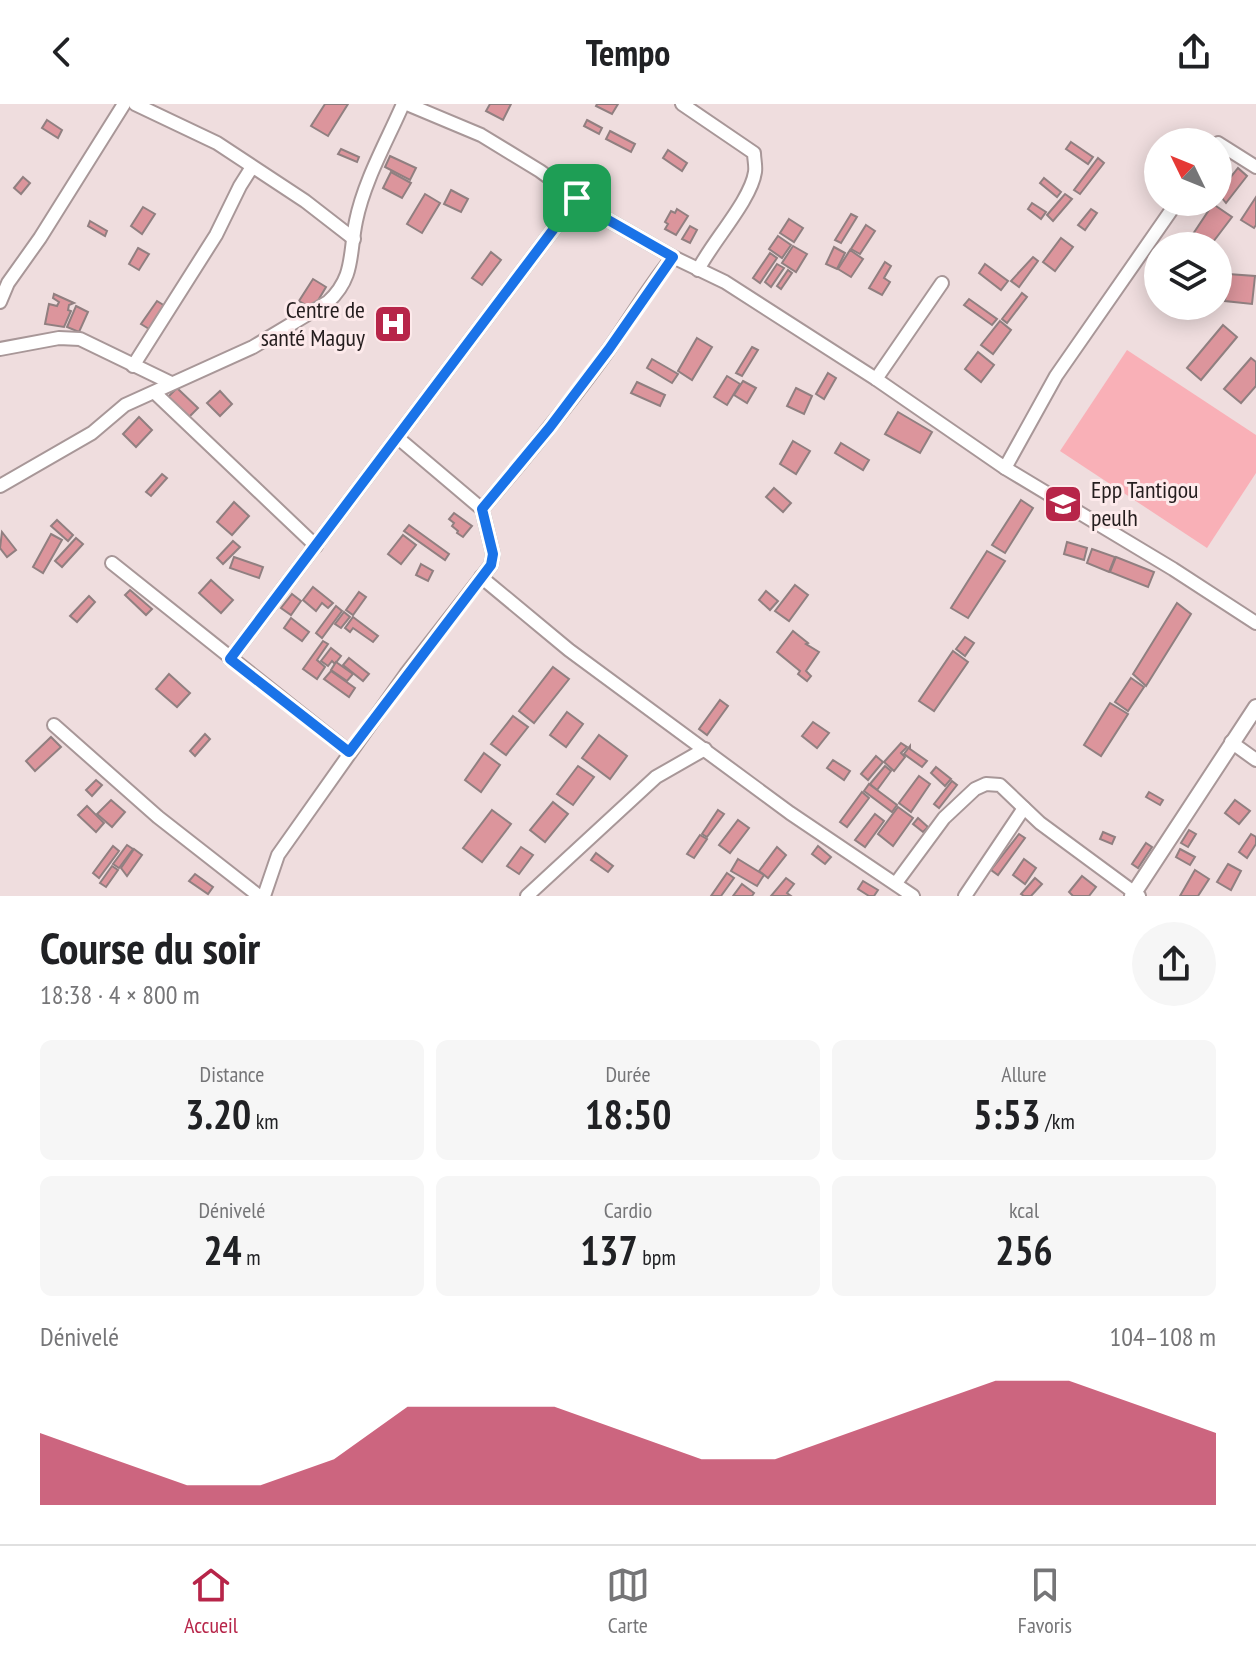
<!DOCTYPE html>
<html lang="fr">
<head>
<meta charset="utf-8">
<style>
	:root { --surface:#fff; --page:#f6f6f6; --text:#202124; --muted:#757577; --line:#e0e0e0; --accent:#b72549 }
	body { margin:0; font-family:"PT Sans Narrow",sans-serif; background:var(--page); color:var(--text); height:100vh; display:flex; flex-direction:column; font-size:30px; white-space:nowrap }
	* { box-sizing:border-box; margin:0 }
	p { font-size:26px; color:var(--muted) }
	.icon { flex:none; width:44px; height:44px; fill:none; stroke:currentColor; stroke-width:2; stroke-linecap:round; stroke-linejoin:round }
	.map { position:relative; height:792px; overflow:hidden }
	.drawer { display:flex; flex-direction:column; background:var(--surface); flex:1 }
	.drawer>* { flex:none }
	.needle { width:52px; rotate:313deg }
	.tools { position:absolute; left:1144px; top:24px; display:grid; gap:16px }
	.tools a { display:grid; place-items:center; width:88px; height:88px; border-radius:50%; background:var(--surface); box-shadow:0 4px 20px #0003; font-size:40px }
	.pin { position:absolute; display:grid; place-items:center; width:68px; height:68px; color:#fff; margin:-34px; border-radius:16px; box-shadow:0 4px 12px #0006 }
	.round { display:grid; place-items:center; flex:none; width:84px; height:84px; border-radius:42px; background:var(--page) }
	.headline { display:flex; align-items:center; justify-content:space-between; height:136px; padding:0 40px }
	h1 { font-size:44px; font-weight:600; line-height:60px }
	.metrics { display:grid; grid-template-columns:repeat(3,1fr); gap:12px; height:136px; padding:8px 40px }
	.metrics div { display:grid; align-content:center; border-radius:12px; background:var(--page); text-align:center }
	.metrics b { font-size:40px; font-weight:600 }
	.metrics small { font-size:22px; font-weight:400 }
	.metrics p { font-size:22px }
	.chart { height:224px; padding:16px 40px }
	.chart p { display:flex; justify-content:space-between }
	.chart svg { width:100%; height:144px; margin-top:8px; fill:var(--accent); opacity:.7 }
	header { display:flex; justify-content:space-between; align-items:center; height:104px; padding:0 40px; background:var(--surface); font-size:36px; font-weight:600 }
	.tabs { display:flex; justify-content:space-around; align-items:center; height:112px; border-top:2px solid var(--line); background:var(--surface); font-size:22px; color:var(--muted) }
	.tabs a { display:grid; justify-items:center; gap:4px }
	.tabs .active { color:var(--accent) }
	.map>svg:first-child { display:block }
	.green { fill:#f9b0b7 }
	.building { fill:#dc959c; stroke:#907f80; stroke-width:2 }
	.lines { fill:none; stroke-linecap:round; stroke-linejoin:round }
	.minor-casing { stroke:#a89798; stroke-width:16 }
	.major-casing { stroke:#a89798; stroke-width:18 }
	.minor { stroke:#fff; stroke-width:12 }
	.major { stroke:#fff; stroke-width:14 }
	.route-casing { stroke:#fff; stroke-width:16 }
	.route { stroke:#1a73e8; stroke-width:10 }
	.labels { text-anchor:middle; stroke-width:6; stroke-linejoin:round; paint-order:stroke }
	.poi-label { font-size:24px; fill:#241d1e; stroke:#fdeaeb; text-anchor:end }
</style>
</head>
<body>
<header><svg class="icon" aria-label="back" viewBox="0 0 24 24"><path d="M15 5l-7 7 7 7"/></svg>Tempo<svg class="icon" aria-label="share" viewBox="0 0 24 24"><path d="M12 15V3M7 8l5-5 5 5M5 13v7h14v-7"/></svg></header>
<div class="map">
<svg width="1256" height="792" viewBox="0 0 1256 792">
	<rect width="100%" height="100%" fill="#efddde"/>
	<!-- green -->
	<path class="green" d="M1127 246 1256 331V369L1207 444 1060 347Z"/>
	<!-- building -->
	<g class="building">
		<path d="M325 0H348L328 32 311 22Z"/>
		<path d="M490 0H511L503 16 486 7Z"/>
		<path d="M597 0H618L612 10 596 2Z"/>
		<path d="M47 16 62 26 58 34 42 24Z"/>
		<path d="M587 16 602 24 599 30 584 22Z"/>
		<path d="M610 27 635 40 631 48 606 35Z"/>
		<path d="M1071 38 1093 53 1088 60 1066 45Z"/>
		<path d="M341 45 359 53 357 58 338 50Z"/>
		<path d="M668 46 687 59 682 67 663 54Z"/>
		<path d="M390 52 416 64 410 76 385 63Z"/>
		<path d="M1098 54 1104 59 1080 90 1074 86Z"/>
		<path d="M1238 64 1247 72 1226 99 1218 89Z"/>
		<path d="M391 68 411 79 402 94 383 84Z"/>
		<path d="M23 73 30 79 21 90 14 84Z"/>
		<path d="M1044 74 1061 88 1057 93 1040 79Z"/>
		<path d="M451 86 468 95 461 108 444 100Z"/>
		<path d="M425 90 440 99 422 129 407 120Z"/>
		<path d="M1065 90 1072 95 1053 117 1047 111Z"/>
		<path d="M1256 93V121L1254 124 1241 116Z"/>
		<path d="M1032 99 1046 108 1041 115 1028 105Z"/>
		<path d="M1213 100 1232 113 1210 142 1193 130Z"/>
		<path d="M143 103 155 110 142 130 131 122Z"/>
		<path d="M677 105 688 112 676 131 665 125 668 120 665 118 671 107 675 109Z"/>
		<path d="M1091 105 1097 109 1085 126 1078 121Z"/>
		<path d="M851 110 857 113 841 139 835 136Z"/>
		<path d="M789 115 803 124 794 138 780 129Z"/>
		<path d="M90 117 107 127 105 132 88 122Z"/>
		<path d="M866 121 875 127 860 150 851 145Z"/>
		<path d="M690 122 697 126 690 139 682 135Z"/>
		<path d="M778 132 791 141 782 154 769 145Z"/>
		<path d="M1061 134 1073 143 1055 167 1043 158Z"/>
		<path d="M793 142 807 150 796 168 782 159Z"/>
		<path d="M834 143 845 149 837 165 826 160Z"/>
		<path d="M138 144 149 150 139 166 129 160Z"/>
		<path d="M850 146 863 155 851 173 838 165Z"/>
		<path d="M491 148 501 156 482 181 472 174Z"/>
		<path d="M770 149 777 154 760 179 753 174Z"/>
		<path d="M1033 153 1038 157 1019 183 1011 177Z"/>
		<path d="M885 158 891 162 884 174 890 178 882 191 869 184Z"/>
		<path d="M777 160 784 164 771 183 765 178Z"/>
		<path d="M985 160 1008 177 1001 186 979 169Z"/>
		<path d="M788 166 792 169 781 185 777 182Z"/>
		<path d="M1228 170 1255 172 1252 200 1225 197Z"/>
		<path d="M313 175 326 183 313 205 299 197Z"/>
		<path d="M1022 189 1027 193 1007 219 1002 215Z"/>
		<path d="M54 190 74 199 69 201 68 206 71 207 64 223 45 220 49 200 57 202 59 198 53 194Z"/>
		<path d="M969 195 997 215 992 221 964 201Z"/>
		<path d="M157 197 165 202 149 225 141 220Z"/>
		<path d="M76 202 88 208 79 228 67 223Z"/>
		<path d="M1000 217 1011 226 993 250 981 241Z"/>
		<path d="M1223 221 1237 233 1201 276 1187 264Z"/>
		<path d="M697 234 712 243 692 276 678 267Z"/>
		<path d="M752 243 758 246 742 272 736 269Z"/>
		<path d="M978 248 994 261 981 278 965 265Z"/>
		<path d="M1251 254 1256 258V282L1241 299 1224 285Z"/>
		<path d="M652 255 678 270 672 279 647 264Z"/>
		<path d="M828 269 836 274 824 295 816 290Z"/>
		<path d="M727 272 740 280 727 301 714 293Z"/>
		<path d="M743 277 756 284 747 299 734 291Z"/>
		<path d="M637 278 665 291 660 302 631 289Z"/>
		<path d="M177 284 198 304 188 314 167 294Z"/>
		<path d="M796 284 812 292 804 310 787 302Z"/>
		<path d="M220 287 232 300 220 312 207 299Z"/>
		<path d="M898 308 932 328 920 349 885 330Z"/>
		<path d="M139 313 152 326 136 343 123 330Z"/>
		<path d="M793 337 810 347 796 370 780 360Z"/>
		<path d="M841 339 869 356 863 366 835 349Z"/>
		<path d="M162 370 167 374 151 392 146 388Z"/>
		<path d="M774 384 791 399 783 408 766 393Z"/>
		<path d="M1021 396 1033 404 1005 449 992 441Z"/>
		<path d="M234 398 249 412 232 431 217 418Z"/>
		<path d="M454 409 472 422 463 433 457 429 458 427 452 422 454 419 449 415Z"/>
		<path d="M57 416 73 431 68 437 51 422Z"/>
		<path d="M409 421 449 450 445 456 404 427Z"/>
		<path d="M2 428 16 446 7 453 0 444Z"/>
		<path d="M51 430 62 436 43 469 33 463Z"/>
		<path d="M403 431 416 441 401 460 388 450Z"/>
		<path d="M76 434 83 440 62 463 55 457Z"/>
		<path d="M233 437 240 443 223 460 217 454Z"/>
		<path d="M1067 438 1087 444 1084 456 1064 450Z"/>
		<path d="M1092 445 1115 453 1109 468 1087 459Z"/>
		<path d="M987 447 1005 457 968 514 951 504Z"/>
		<path d="M234 453 263 463 259 474 230 464Z"/>
		<path d="M1116 453 1154 468 1148 483 1110 468Z"/>
		<path d="M421 460 433 467 428 477 416 471Z"/>
		<path d="M211 476 233 496 221 509 199 489Z"/>
		<path d="M795 481 808 491 789 517 775 507Z"/>
		<path d="M313 483 333 499 328 504 322 499 316 507 303 496Z"/>
		<path d="M130 486 152 505 146 511 125 491Z"/>
		<path d="M766 487 778 497 770 506 759 496Z"/>
		<path d="M359 488 366 493 353 511 346 506Z"/>
		<path d="M292 490 301 497 291 511 281 504Z"/>
		<path d="M89 492 95 498 77 518 70 512Z"/>
		<path d="M1177 499 1191 510 1146 582 1133 570Z"/>
		<path d="M336 502 342 507 322 534 316 529Z"/>
		<path d="M344 508 350 513 341 524 335 520Z"/>
		<path d="M353 513 378 532 373 538 353 524 350 528 345 524Z"/>
		<path d="M291 514 309 528 302 537 284 524Z"/>
		<path d="M793 527 808 539 806 540 819 548 806 567 811 572 807 577 798 570 800 567 777 548Z"/>
		<path d="M965 533 974 539 965 552 956 545Z"/>
		<path d="M323 537 328 540 317 556 325 563 317 575 303 565Z"/>
		<path d="M331 544 341 552 335 560 332 557 328 562 321 557Z"/>
		<path d="M953 547 968 558 934 607 919 597Z"/>
		<path d="M349 554 369 570 363 577 343 561Z"/>
		<path d="M336 558 353 570 347 577 331 566Z"/>
		<path d="M553 563 569 575 534 619 519 607Z"/>
		<path d="M331 567 355 584 349 593 324 575Z"/>
		<path d="M169 570 190 589 177 603 156 585Z"/>
		<path d="M1131 574 1144 583 1128 607 1115 598Z"/>
		<path d="M720 596 728 602 707 631 699 625Z"/>
		<path d="M1110 599 1128 610 1101 652 1084 641Z"/>
		<path d="M567 608 583 620 566 643 550 631Z"/>
		<path d="M513 612 528 623 506 651 491 640Z"/>
		<path d="M813 618 829 629 817 644 802 632Z"/>
		<path d="M205 630 210 635 195 652 190 647Z"/>
		<path d="M599 631 627 652 610 675 582 654Z"/>
		<path d="M51 633 61 643 35 667 26 657Z"/>
		<path d="M901 639 907 643 901 649 905 653 894 667 884 658Z"/>
		<path d="M910 642V645L927 657 922 663 904 650Z"/>
		<path d="M484 649 500 661 481 688 465 676Z"/>
		<path d="M876 652 883 658 868 676 861 670Z"/>
		<path d="M833 656 850 667 844 676 827 664Z"/>
		<path d="M578 662 594 673 573 701 557 690Z"/>
		<path d="M885 662 891 667 877 686 870 680Z"/>
		<path d="M936 663 951 675 945 682 931 669Z"/>
		<path d="M919 672 930 680 911 708 899 699Z"/>
		<path d="M96 676 102 681 92 692 86 686Z"/>
		<path d="M952 677 957 681 939 704 934 700Z"/>
		<path d="M869 680 897 701 892 708 864 687Z"/>
		<path d="M862 688 869 694 847 723 840 718Z"/>
		<path d="M1149 688 1163 696 1160 701 1146 693Z"/>
		<path d="M111 696 125 708 112 723 97 710Z"/>
		<path d="M1235 696 1250 707 1239 720 1225 709Z"/>
		<path d="M553 698 568 710 545 738 530 726Z"/>
		<path d="M87 702 104 719 96 728 78 711Z"/>
		<path d="M898 703 913 714 893 742 878 730Z"/>
		<path d="M492 706 511 720 482 758 463 744Z"/>
		<path d="M718 706 724 710 707 733 702 730Z"/>
		<path d="M875 710 884 717 865 743 855 736Z"/>
		<path d="M918 714 928 723 923 728 913 720Z"/>
		<path d="M738 716 749 724 730 749 719 741Z"/>
		<path d="M1189 726 1196 730 1188 743 1181 739Z"/>
		<path d="M1103 728 1115 733 1112 740 1100 735Z"/>
		<path d="M1019 730 1025 734 998 771 991 766Z"/>
		<path d="M1251 730 1256 733V740L1247 754 1239 748Z"/>
		<path d="M700 731 707 735 694 754 687 750Z"/>
		<path d="M1146 739 1152 743 1138 764 1132 760Z"/>
		<path d="M127 741 133 745 119 764 113 760Z"/>
		<path d="M113 742 119 747 99 774 93 769Z"/>
		<path d="M818 742 831 753 825 760 812 750Z"/>
		<path d="M521 743 533 751 519 770 507 762Z"/>
		<path d="M777 743 786 751 768 774 759 767Z"/>
		<path d="M134 745 142 751 127 772 121 764Z"/>
		<path d="M1180 745 1195 753 1190 761 1176 753Z"/>
		<path d="M596 749 613 762 608 768 591 756Z"/>
		<path d="M738 755 764 771 757 782 731 767Z"/>
		<path d="M1024 755 1036 764 1025 780 1013 771Z"/>
		<path d="M1228 760 1241 767 1231 786 1217 778Z"/>
		<path d="M112 762 118 766 106 783 100 779Z"/>
		<path d="M1195 766 1209 775 1198 792H1180Z"/>
		<path d="M727 769 734 774 721 792H711Z"/>
		<path d="M195 770 213 783 208 790 189 777Z"/>
		<path d="M1082 772 1096 783 1089 792H1073L1069 788Z"/>
		<path d="M786 774 794 780 787 789 791 792H771Z"/>
		<path d="M1035 774 1042 780 1031 792H1024L1021 790Z"/>
		<path d="M863 777 878 786 874 792H869L858 785Z"/>
		<path d="M742 780 754 789 752 792H733Z"/>
	</g>
	<g class="lines">
		<defs>
			<g id="minor">
				<path d="M135 0 217 39 305 97 354 135"/>
				<path d="M407 0 481 31 540 67 603 113 673 153 725 178 876 275 1005 364 1173 465 1256 519"/>
				<path d="M682 0 754 49C754 55 756 62 755 68 751 96 712 138 698 166"/>
				<path d="M1218 39 1256 63"/>
				<path d="M0 198 8 179 40 134 124 0"/>
				<path d="M0 245 59 234 80 235 171 279"/>
				<path d="M133 262 216 131 240 82 252 63"/>
				<path d="M876 275 942 179"/>
				<path d="M155 289 316 442"/>
				<path d="M1005 364 1056 272 1177 98"/>
				<path d="M0 382 92 329 125 301 253 243 328 198C355 173 349 150 356 117 364 77 387 37 403 0"/>
				<path d="M482 405C526 353 570 300 609 245 631 214 649 182 673 153"/>
				<path d="M112 459 349 648"/>
				<path d="M481 473 569 546 790 709 913 792"/>
				<path d="M230 555 577 94"/>
				<path d="M54 621 158 713 259 792"/>
				<path d="M1231 638 1256 656"/>
				<path d="M896 779 944 714 975 685 986 680 1000 681 1040 719 1139 792"/>
				<path d="M264 792 278 751 406 570 491 461 493 450 482 405 398 334"/>
				<path d="M527 792 656 673 705 645"/>
				<path d="M965 792 1024 704"/>
			</g>
			<path id="major" d="M1132 792 1256 603"/>
		</defs>
		<!-- minor casing -->
		<use href="#minor" class="minor-casing"/>
		<!-- major casing -->
		<use href="#major" class="major-casing"/>
		<!-- minor -->
		<use href="#minor" class="minor"/>
		<!-- major -->
		<use href="#major" class="major"/>
	</g>
	<g class="lines">
		<defs>
			<path id="route" d="M577 94 603 113 673 153 609 245 550 323 482 405 493 450 491 461 349 648 230 555Z"/>
		</defs>
		<!-- route casing -->
		<use href="#route" class="route-casing"/>
		<!-- route -->
		<use href="#route" class="route"/>
	</g>
	<!-- icons -->
	<defs>
		<symbol id="hospital-square" viewBox="-11 -11 22 22"><rect x="-9" y="-9" width="18" height="18" rx="4" fill="#b72549" stroke="#fdeaeb"/><path d="M-5-5h3v3.5h4V-5h3V5h-3V1.5h-4V5h-3Z" fill="#fff"/></symbol>
		<symbol id="school-square" viewBox="-11 -11 22 22"><rect x="-9" y="-9" width="18" height="18" rx="4" fill="#b72549" stroke="#fdeaeb"/><path d="M0-5L7-2L0 1L-7-2ZM-4 1L0 2.5L4 1V4Q0 6-4 4Z" fill="#fff"/></symbol>
	</defs>
	<g fill-rule="evenodd">
		<use href="#hospital-square" x="371" y="198" width="44" height="44"/>
		<use href="#school-square" x="1041" y="378" width="44" height="44"/>
	</g>
	<g class="labels">
		<!-- poi labels -->
		<g class="poi-label">
			<text x="365" y="214">Centre de<tspan x="365" dy="28">santé Maguy</tspan></text>
			<text x="1091" y="394" text-anchor="start">Epp Tantigou<tspan x="1091" dy="28">peulh</tspan></text>
		</g>
	</g>
</svg>
<div class="tools">
<a><svg class="needle" viewBox="-14 -14 28 28"><path d="M0-13l5 13h-10z" fill="#e53935"/><path d="M0 13l5-13h-10z" fill="#757577"/></svg></a>
<a><svg class="icon" aria-label="layers" viewBox="0 0 24 24"><path d="M12 4l9 5-9 5-9-5zM3 14l9 5 9-5"/></svg></a>
</div>
<div class="pin" style="left:577px;top:94px;background:#1e9e55"><svg class="icon" aria-label="arrive" viewBox="0 0 24 24"><path d="M6 21V4h12l-3 4 3 4H6"/></svg></div>
</div>
<section class="drawer">
<div class="headline"><div><h1>Course du soir</h1><p>18:38 · 4 × 800 m</p></div><a class="round"><svg class="icon" aria-label="share" viewBox="0 0 24 24"><path d="M12 15V3M7 8l5-5 5 5M5 13v7h14v-7"/></svg></a></div>
<div class="metrics">
<div><p>Distance</p><b>3.20<small> km</small></b></div>
<div><p>Durée</p><b>18:50</b></div>
<div><p>Allure</p><b>5:53<small> /km</small></b></div>
</div>
<div class="metrics">
<div><p>Dénivelé</p><b>24<small> m</small></b></div>
<div><p>Cardio</p><b>137<small> bpm</small></b></div>
<div><p>kcal</p><b>256</b></div>
</div>
<div class="chart"><p><span>Dénivelé</span>104–108 m</p>
<svg viewBox="0 0 160 44" preserveAspectRatio="none"><path d="M0 44V22L10 30L20 38L30 38L40 30L50 14L60 14L70 14L80 22L90 30L100 30L110 22L120 14L130 6L140 6L150 14L160 22V44z"/></svg>
</div>
</section>
<nav class="tabs">
<a class="active"><svg class="icon" aria-label="home" viewBox="0 0 24 24"><path d="M3 11l9-7 9 7M6 9v11h12V9"/></svg>Accueil</a>
<a><svg class="icon" aria-label="map" viewBox="0 0 24 24"><path d="M3 6l6-2 6 2 6-2v14l-6 2-6-2-6 2zM9 4v14M15 6v14"/></svg>Carte</a>
<a><svg class="icon" aria-label="saved" viewBox="0 0 24 24"><path d="M7 4h10v16l-5-4-5 4z"/></svg>Favoris</a>
</nav>
</body>
</html>
